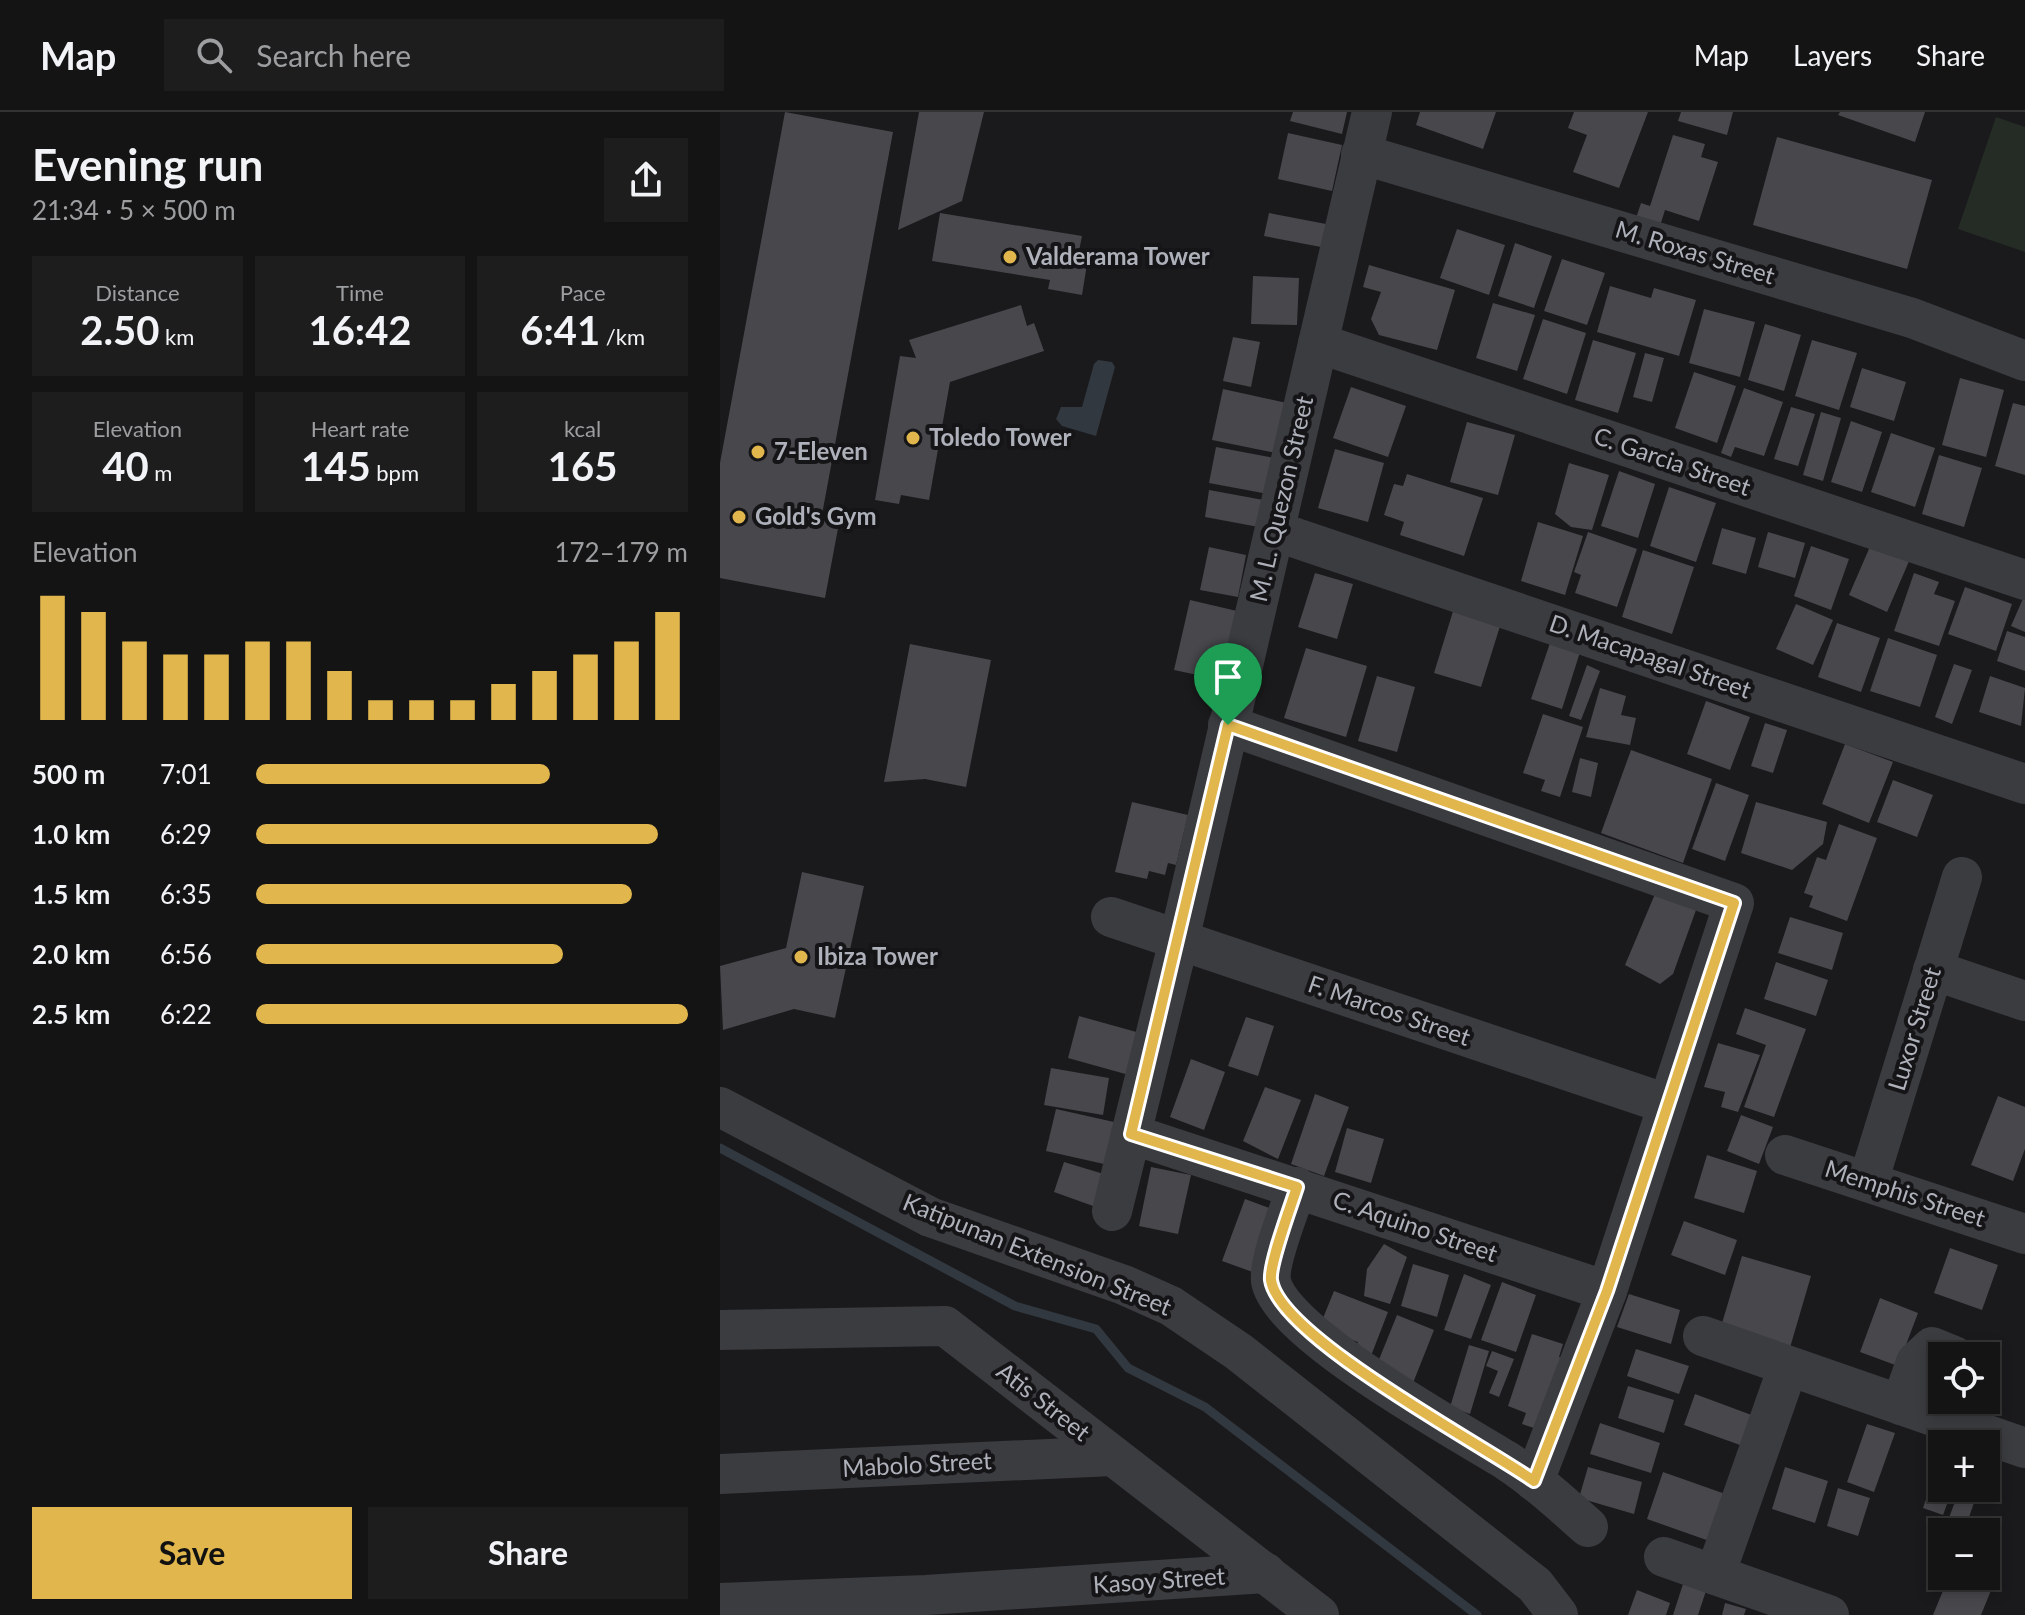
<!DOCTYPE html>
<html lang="en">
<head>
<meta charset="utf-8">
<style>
	:root { --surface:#141415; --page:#1d1d1e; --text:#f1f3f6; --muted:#9d9ea0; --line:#333334; --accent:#e1b64d }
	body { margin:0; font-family:Lato,sans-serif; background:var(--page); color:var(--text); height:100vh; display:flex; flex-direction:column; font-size:30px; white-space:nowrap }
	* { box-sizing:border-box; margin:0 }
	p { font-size:26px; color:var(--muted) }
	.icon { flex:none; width:44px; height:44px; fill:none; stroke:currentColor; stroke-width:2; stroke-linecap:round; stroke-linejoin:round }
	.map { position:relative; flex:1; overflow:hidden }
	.details { display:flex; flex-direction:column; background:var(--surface); width:720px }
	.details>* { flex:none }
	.fabs { position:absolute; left:1208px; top:1230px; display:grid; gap:16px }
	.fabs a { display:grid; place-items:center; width:72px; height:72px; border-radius:0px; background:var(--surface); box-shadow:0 4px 12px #0003,0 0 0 2px var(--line); font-size:40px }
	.pin { position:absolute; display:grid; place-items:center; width:68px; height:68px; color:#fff; margin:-82px -34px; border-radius:50% 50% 50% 0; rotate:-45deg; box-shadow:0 0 8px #0007 }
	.pin .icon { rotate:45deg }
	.round { display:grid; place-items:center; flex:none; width:84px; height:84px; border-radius:0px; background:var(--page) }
	.summary { display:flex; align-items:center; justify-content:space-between; height:136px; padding:0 32px }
	h1 { font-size:44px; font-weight:700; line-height:60px }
	.stats { display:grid; grid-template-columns:repeat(3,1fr); gap:12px; height:136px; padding:8px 32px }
	.stats div { display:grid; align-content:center; border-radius:0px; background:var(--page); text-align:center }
	.stats b { font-size:40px; font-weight:700 }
	.stats small { font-size:22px; font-weight:400 }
	.stats p { font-size:22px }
	.chart { height:224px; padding:16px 32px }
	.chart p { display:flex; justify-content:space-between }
	.chart svg { width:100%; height:144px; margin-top:8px; stroke:var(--accent); stroke-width:6 }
	.primary-button { display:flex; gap:16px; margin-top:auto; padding:16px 32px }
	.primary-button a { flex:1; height:92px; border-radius:0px; background:var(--accent); color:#111; font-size:32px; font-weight:700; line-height:92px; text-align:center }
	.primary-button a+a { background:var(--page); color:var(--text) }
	ul { padding:0 32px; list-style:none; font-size:26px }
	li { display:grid; grid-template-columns:128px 96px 1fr; align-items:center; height:60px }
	li i { height:20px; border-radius:10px; background:var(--accent) }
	header { display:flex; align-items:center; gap:48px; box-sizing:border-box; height:112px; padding:0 40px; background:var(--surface); border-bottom:2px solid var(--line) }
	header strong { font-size:38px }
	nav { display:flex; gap:44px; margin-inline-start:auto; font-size:28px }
	.search { width:560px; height:72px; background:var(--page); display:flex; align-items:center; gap:20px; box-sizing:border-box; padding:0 28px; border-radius:0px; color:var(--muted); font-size:30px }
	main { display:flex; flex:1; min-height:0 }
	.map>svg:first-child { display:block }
	.green { fill:#242c25 }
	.water { fill:#31383f }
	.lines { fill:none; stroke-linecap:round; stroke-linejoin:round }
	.stream { stroke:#31383f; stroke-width:9 }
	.building { fill:#47474c }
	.minor { stroke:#3b3c40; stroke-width:40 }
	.route-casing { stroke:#fff; stroke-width:16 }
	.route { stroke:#e1b64d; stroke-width:10 }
	.poi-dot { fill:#e1b64d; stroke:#151517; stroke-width:3 }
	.labels { text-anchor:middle; stroke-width:8; stroke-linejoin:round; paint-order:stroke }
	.street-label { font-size:24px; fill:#aeb1ba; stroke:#151517 }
	.poi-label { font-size:24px; font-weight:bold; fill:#aeb1ba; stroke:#151517; text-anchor:start }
</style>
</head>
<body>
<header>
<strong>Map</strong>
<div class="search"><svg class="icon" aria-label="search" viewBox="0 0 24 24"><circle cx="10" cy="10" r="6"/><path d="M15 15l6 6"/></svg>Search here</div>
<nav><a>Map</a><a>Layers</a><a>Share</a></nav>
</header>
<main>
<section class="details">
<div class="summary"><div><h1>Evening run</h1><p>21:34 · 5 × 500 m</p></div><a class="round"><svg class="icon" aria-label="share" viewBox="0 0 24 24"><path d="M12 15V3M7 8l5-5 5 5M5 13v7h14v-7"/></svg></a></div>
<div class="stats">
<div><p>Distance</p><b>2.50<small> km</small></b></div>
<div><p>Time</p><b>16:42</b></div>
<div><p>Pace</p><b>6:41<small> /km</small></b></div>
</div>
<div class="stats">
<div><p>Elevation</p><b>40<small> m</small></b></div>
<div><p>Heart rate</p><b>145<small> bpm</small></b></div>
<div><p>kcal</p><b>165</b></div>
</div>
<div class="chart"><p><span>Elevation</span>172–179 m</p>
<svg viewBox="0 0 160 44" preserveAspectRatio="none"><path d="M5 44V6M15 44V11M25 44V20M35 44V24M45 44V24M55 44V20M65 44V20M75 44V29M85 44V38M95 44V38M105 44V38M115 44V33M125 44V29M135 44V24M145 44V20M155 44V11"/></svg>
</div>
<ul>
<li><b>500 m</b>7:01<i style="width:68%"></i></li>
<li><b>1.0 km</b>6:29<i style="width:93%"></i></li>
<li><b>1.5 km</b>6:35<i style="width:87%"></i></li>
<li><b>2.0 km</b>6:56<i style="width:71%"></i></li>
<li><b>2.5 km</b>6:22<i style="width:100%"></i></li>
</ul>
<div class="primary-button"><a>Save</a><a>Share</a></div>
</section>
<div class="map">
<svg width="1305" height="1503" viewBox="0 0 1305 1503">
	<rect width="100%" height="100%" fill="#1a1a1c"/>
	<!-- green -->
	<path class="green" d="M1276 5 1305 15V140L1238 117Z"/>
	<!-- water -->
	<path class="water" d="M378 248 392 250 395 255 376 324 342 314 336 307 341 295H362L374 252Z"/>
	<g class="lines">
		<!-- stream -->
		<path class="stream" d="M0 1036 295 1194 376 1217 408 1256 485 1295 757 1503"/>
	</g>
	<!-- building -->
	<g class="building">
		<path d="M65 0 173 20 101 408 119 411 105 486 0 466V351Z"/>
		<path d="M199 0H264L242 89 178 118Z"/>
		<path d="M573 0H627L622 22 570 9Z"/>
		<path d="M700 0H776L763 37 696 13Z"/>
		<path d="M854 0H928L899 76 853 60 867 23 848 16Z"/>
		<path d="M961 0H1013L1007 23 958 9Z"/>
		<path d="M1120 0H1205L1195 30 1118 3Z"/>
		<path d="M568 21 622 33 612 79 558 67Z"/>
		<path d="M953 23 985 32 981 45 998 50 979 109 945 98 939 117 915 109 921 91 930 94Z"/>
		<path d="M1057 25 1212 68 1187 157 1033 113Z"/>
		<path d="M220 101 362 124 359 139 369 140 362 183 328 177 330 168 212 149Z"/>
		<path d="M549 101 606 112 601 135 544 124Z"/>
		<path d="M737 117 785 133 769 183 720 166Z"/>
		<path d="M795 131 832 144 814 196 778 184Z"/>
		<path d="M842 147 885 161 867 213 824 199Z"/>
		<path d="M649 153 735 178 717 238 659 223 651 207 661 180 643 175Z"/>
		<path d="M533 164 579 166 577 213 531 212Z"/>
		<path d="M890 174 931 186 934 176 976 188 959 244 877 220Z"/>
		<path d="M773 191 815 203 797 259 756 246Z"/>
		<path d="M301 193 307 214 314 211 324 239 230 270 209 388 181 383 179 392 155 388 180 244 196 246 189 228Z"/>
		<path d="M984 197 1035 210 1020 265 969 251Z"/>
		<path d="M823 207 866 221 847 282 803 267Z"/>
		<path d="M1045 212 1081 223 1064 279 1028 268Z"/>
		<path d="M513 225 540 230 531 275 503 269Z"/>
		<path d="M873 228 916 241 898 301 855 288Z"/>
		<path d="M1092 228 1137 241 1119 298 1075 284Z"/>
		<path d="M925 241 944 246 932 290 913 285Z"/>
		<path d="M1142 256 1186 270 1174 309 1130 295Z"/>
		<path d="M974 260 1016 274 997 331 955 316Z"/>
		<path d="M1240 266 1284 278 1266 345 1222 333Z"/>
		<path d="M631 275 686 294 668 345 613 326Z"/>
		<path d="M1024 276 1063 290 1044 344 1015 335 1011 345 1001 341Z"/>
		<path d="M503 277 571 292 561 342 492 328Z"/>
		<path d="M1293 291 1305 294V363L1275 354Z"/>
		<path d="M1071 295 1095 302 1078 354 1054 347Z"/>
		<path d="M1101 300 1121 306 1103 369 1083 363Z"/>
		<path d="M1131 309 1162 320 1142 380 1111 370Z"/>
		<path d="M747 310 795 323 778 383 730 370Z"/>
		<path d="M1171 321 1215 336 1195 395 1151 380Z"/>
		<path d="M496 335 555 346 548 382 489 371Z"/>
		<path d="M615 337 664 351 648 410 598 396Z"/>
		<path d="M1219 343 1262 356 1244 415 1202 402Z"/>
		<path d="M849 351 889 363 872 418 851 415 835 402Z"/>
		<path d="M899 359 935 372 918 426 881 414Z"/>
		<path d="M687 362 763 386 744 444 680 423 684 410 664 403 674 372 683 374Z"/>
		<path d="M949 375 996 391 976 450 930 434Z"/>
		<path d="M489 378 549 389 544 416 485 405Z"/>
		<path d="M818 410 863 424 845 483 801 469Z"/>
		<path d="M1002 416 1036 426 1026 462 992 452Z"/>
		<path d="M868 420 917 437 897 495 855 481 861 463 854 460Z"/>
		<path d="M1048 420 1085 431 1075 466 1038 455Z"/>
		<path d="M1152 430 1190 447 1167 500 1129 483Z"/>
		<path d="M1091 434 1129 447 1111 498 1074 484Z"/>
		<path d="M489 435 526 443 518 485 480 478Z"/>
		<path d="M923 438 974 455 952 522 902 505Z"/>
		<path d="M595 461 633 472 617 527 578 515Z"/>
		<path d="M1194 461 1219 470 1214 482 1235 489 1219 534 1174 519Z"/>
		<path d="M1245 475 1292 492 1276 539 1228 522Z"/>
		<path d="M1305 482V520L1291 514Z"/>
		<path d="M470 488 517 499 501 568 454 558Z"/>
		<path d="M1076 492 1113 508 1093 553 1056 537Z"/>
		<path d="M734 496 781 511 761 575 714 561Z"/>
		<path d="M1117 511 1160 526 1141 580 1098 565Z"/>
		<path d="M1287 519 1305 525V559L1277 549Z"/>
		<path d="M1168 526 1217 543 1200 595 1150 579Z"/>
		<path d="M831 528 861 537 842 597 811 587Z"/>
		<path d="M190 532 271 548 246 675 205 667 164 670Z"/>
		<path d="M586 536 647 554 626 625 564 606Z"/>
		<path d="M1234 552 1252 558 1232 612 1215 605Z"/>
		<path d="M867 553 880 559 861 608 849 604Z"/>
		<path d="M657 564 695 575 677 640 638 629Z"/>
		<path d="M1270 564 1305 576 1301 614 1259 600Z"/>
		<path d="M880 576 906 584 901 603 916 606 910 633 866 625Z"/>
		<path d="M986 589 1030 605 1010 658 967 642Z"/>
		<path d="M823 602 863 615 840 685 821 679 825 668 803 661Z"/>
		<path d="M1045 611 1067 618 1053 661 1031 654Z"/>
		<path d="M1125 632 1173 650 1149 711 1102 692Z"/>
		<path d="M911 638 992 667 963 751 881 721Z"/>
		<path d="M860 646 878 651 871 685 852 680Z"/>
		<path d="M1173 668 1213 683 1197 725 1157 710Z"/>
		<path d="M996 671 1029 683 1005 749 972 737Z"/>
		<path d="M412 690 468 703 456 753 448 751 445 763 429 759 427 767 395 760Z"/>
		<path d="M1036 690 1107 710 1103 732 1072 758 1021 741Z"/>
		<path d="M1119 712 1157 726 1127 809 1089 795 1093 784 1084 781 1097 745 1106 748Z"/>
		<path d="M82 760 144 774 115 906 74 897 3 918 0 854 66 836Z"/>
		<path d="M935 782 976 798 953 862 940 872 905 853Z"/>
		<path d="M1070 805 1123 821 1112 858 1058 841Z"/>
		<path d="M1056 850 1108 868 1096 904 1044 887Z"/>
		<path d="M1025 896 1086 917 1054 1005 1024 995 1046 933 1016 922Z"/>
		<path d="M359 904 420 921 409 963 348 946Z"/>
		<path d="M526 905 554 914 538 964 508 954Z"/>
		<path d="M998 931 1040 943 1018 1000 1001 995 1005 980 984 975Z"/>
		<path d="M471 947 505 960 484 1018 450 1005Z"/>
		<path d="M331 956 389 966 383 1003 324 993Z"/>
		<path d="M545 975 581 988 558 1047 523 1029Z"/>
		<path d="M595 982 629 995 604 1064 571 1052Z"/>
		<path d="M1278 984 1305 995V1037L1293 1069 1251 1053Z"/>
		<path d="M336 997 403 1012 393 1054 326 1039Z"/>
		<path d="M1021 1003 1053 1015 1039 1052 1007 1039Z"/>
		<path d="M627 1016 664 1027 651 1071 615 1060Z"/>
		<path d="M987 1043 1037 1059 1024 1101 974 1086Z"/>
		<path d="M344 1050 397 1066 387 1099 334 1080Z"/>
		<path d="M431 1055 471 1063 458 1122 419 1114Z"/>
		<path d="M525 1087 563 1101 541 1163 502 1149Z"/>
		<path d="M964 1109 1017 1128 1005 1163 951 1143Z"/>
		<path d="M664 1132 687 1145 670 1192 644 1184 647 1157Z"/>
		<path d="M1230 1136 1278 1153 1262 1198 1214 1181Z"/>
		<path d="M1022 1144 1091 1164 1069 1239 1000 1218Z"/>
		<path d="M693 1152 729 1163 717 1205 681 1194Z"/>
		<path d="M744 1162 771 1173 751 1227 724 1218Z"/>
		<path d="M782 1170 816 1183 796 1240 761 1228Z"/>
		<path d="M614 1179 668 1200 649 1249 633 1243 638 1230 599 1216Z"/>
		<path d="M909 1182 960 1198 951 1232 897 1215Z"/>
		<path d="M1160 1186 1198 1201 1178 1254 1140 1240Z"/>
		<path d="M677 1203 714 1218 693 1271 656 1255Z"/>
		<path d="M812 1222 843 1232 839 1245 853 1250 814 1316 802 1312 806 1301 788 1294Z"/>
		<path d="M749 1233 769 1239 750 1302 730 1295Z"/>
		<path d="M916 1237 969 1254 959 1282 907 1264Z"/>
		<path d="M772 1239 794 1247 779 1285 769 1281 778 1259 766 1254Z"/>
		<path d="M908 1274 954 1288 944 1321 898 1306Z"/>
		<path d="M975 1282 1045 1308 1034 1338 964 1313Z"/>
		<path d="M880 1311 940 1331 931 1361 870 1342Z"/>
		<path d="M1147 1312 1175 1321 1154 1380 1127 1370Z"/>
		<path d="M868 1355 922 1370 914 1402 859 1386Z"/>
		<path d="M1065 1355 1108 1369 1095 1411 1052 1397Z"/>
		<path d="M943 1360 1011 1384 995 1431 927 1407Z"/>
		<path d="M1215 1361 1222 1364V1376H1233L1223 1403 1203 1396Z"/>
		<path d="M1118 1376 1150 1386 1138 1424 1107 1414Z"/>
		<path d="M1240 1376H1259L1244 1420 1226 1414Z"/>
		<path d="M1266 1456 1278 1461 1261 1503H1213L1229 1464H1266Z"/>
		<path d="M963 1472 986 1479 978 1503H953Z"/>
		<path d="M917 1478 950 1491 946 1503H908Z"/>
		<path d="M1005 1491 1026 1497 1024 1503H1002Z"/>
	</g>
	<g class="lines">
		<!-- minor -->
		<g class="minor">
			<path d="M641 42 1192 206 1305 249"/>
			<path d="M598 231 1305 468"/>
			<path d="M555 419 1305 672"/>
			<path d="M508 613 1014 791 887 1179 814 1369"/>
			<path d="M391 805 947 992"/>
			<path d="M1213 858 1305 889"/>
			<path d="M0 995 210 1105 404 1173 451 1194 519 1240 815 1473 838 1503"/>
			<path d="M411 1022 887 1179"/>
			<path d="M1065 1043 1305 1122"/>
			<path d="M1148 1070 1242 765"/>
			<path d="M577 1075C570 1096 548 1150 551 1169 561 1222 739 1319 787 1349 816 1368 842 1392 868 1415"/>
			<path d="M392 1099 459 828 652 0"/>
			<path d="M0 1218 225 1214 599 1503"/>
			<path d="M983 1224 1305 1336"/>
			<path d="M1181 1293 1196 1250 1212 1235 1234 1244"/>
			<path d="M0 1362 393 1344"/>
			<path d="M944 1445 1109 1503"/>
			<path d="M995 1463 1068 1255"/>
			<path d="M0 1491 206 1483 546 1461"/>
		</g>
	</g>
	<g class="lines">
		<defs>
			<path id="route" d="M508 613 1014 791 887 1179 814 1369C763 1333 559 1225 551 1168 549 1152 571 1094 577 1075L411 1022Z"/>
		</defs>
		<!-- route casing -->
		<use href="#route" class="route-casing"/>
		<!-- route -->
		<use href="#route" class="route"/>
	</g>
	<!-- markers -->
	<g class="poi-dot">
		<circle cx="290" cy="145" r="8"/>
		<circle cx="193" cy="326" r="8"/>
		<circle cx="38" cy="340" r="8"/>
		<circle cx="19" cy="405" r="8"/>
		<circle cx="81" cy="845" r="8"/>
	</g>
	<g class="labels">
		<!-- street labels -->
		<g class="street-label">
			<text transform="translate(975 141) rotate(17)" y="8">M. Roxas Street</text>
			<text transform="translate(952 350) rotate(19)" y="8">C. Garcia Street</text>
			<text transform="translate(562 387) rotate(-77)" y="8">M. L. Quezon Street</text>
			<text transform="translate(930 545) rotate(19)" y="8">D. Macapagal Street</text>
			<text transform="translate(669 899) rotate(19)" y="8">F. Marcos Street</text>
			<text transform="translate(1195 917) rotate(-73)" y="8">Luxor Street</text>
			<text transform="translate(1185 1082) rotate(18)" y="8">Memphis Street</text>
			<text transform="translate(695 1115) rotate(19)" y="8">C. Aquino Street</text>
			<text transform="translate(317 1143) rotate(22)" y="8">Katipunan Extension Street</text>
			<text transform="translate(323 1290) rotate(38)" y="8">Atis Street</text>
			<text transform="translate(197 1353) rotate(-3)" y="8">Mabolo Street</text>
			<text transform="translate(439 1469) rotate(-4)" y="8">Kasoy Street</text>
		</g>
		<!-- poi labels -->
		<g class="poi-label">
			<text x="306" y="153">Valderama Tower</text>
			<text x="209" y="334">Toledo Tower</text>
			<text x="54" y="348">7-Eleven</text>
			<text x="35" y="413">Gold's Gym</text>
			<text x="97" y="853">Ibiza Tower</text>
		</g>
	</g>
</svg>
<div class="fabs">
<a><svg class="icon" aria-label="locate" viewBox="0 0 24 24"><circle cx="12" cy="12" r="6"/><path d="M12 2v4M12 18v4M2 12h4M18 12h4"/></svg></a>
<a>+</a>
<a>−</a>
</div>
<div class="pin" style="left:508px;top:613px;background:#1e9e55"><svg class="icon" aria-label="arrive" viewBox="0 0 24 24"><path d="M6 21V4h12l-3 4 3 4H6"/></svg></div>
</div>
</main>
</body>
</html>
